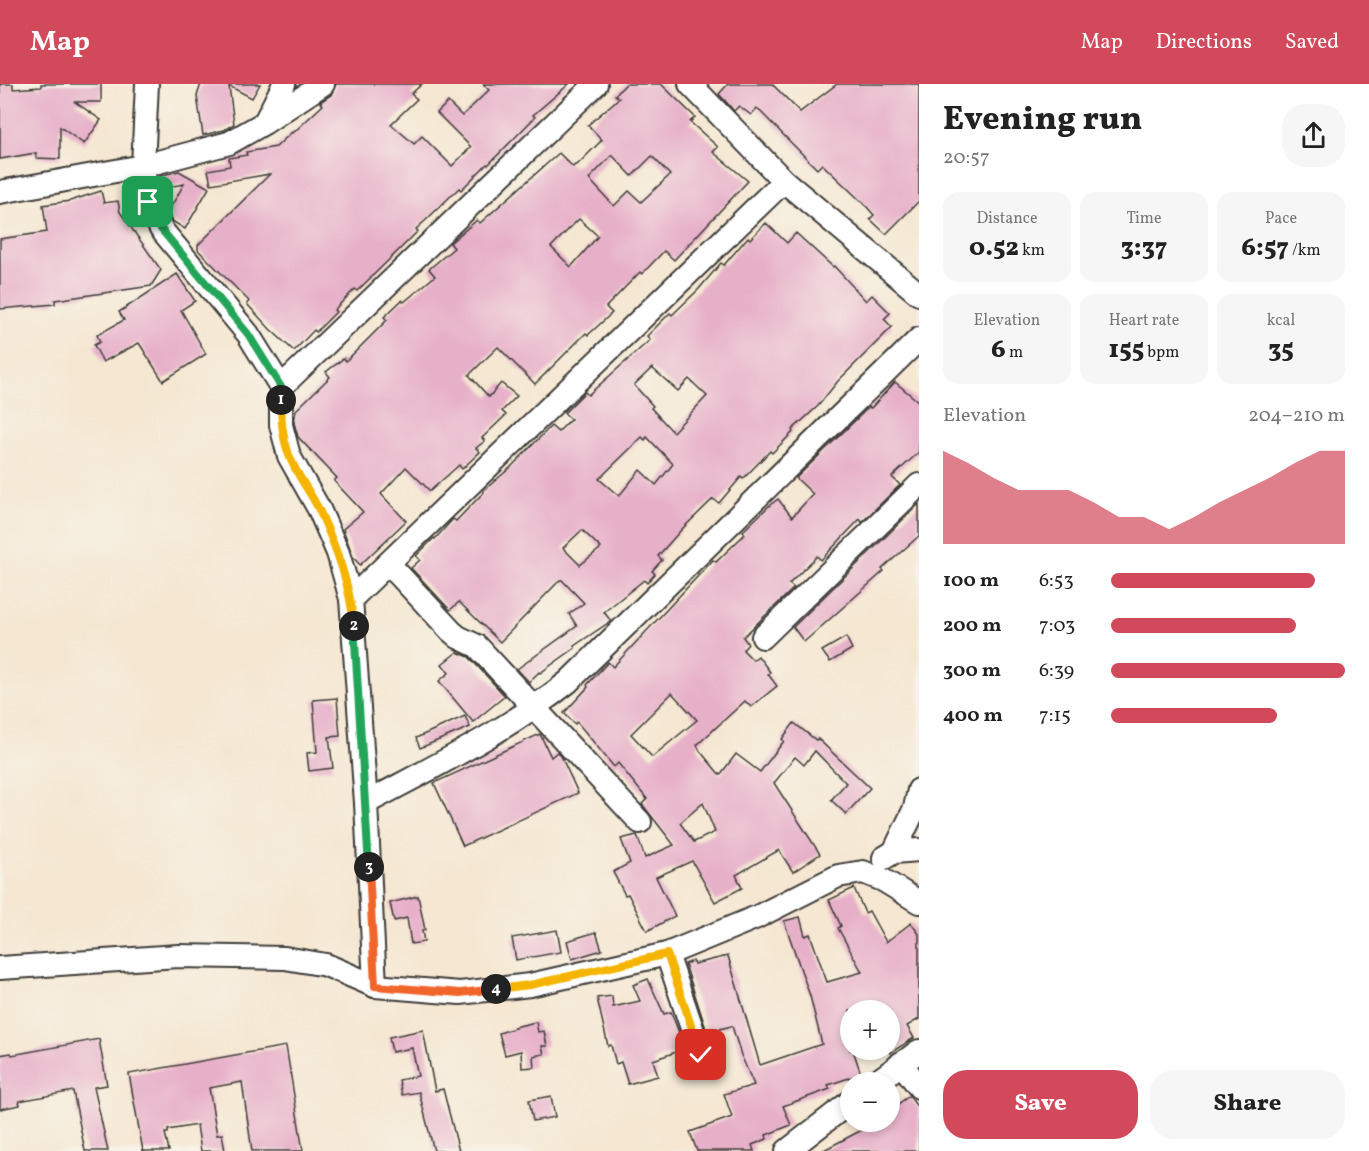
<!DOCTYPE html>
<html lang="en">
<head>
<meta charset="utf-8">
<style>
	:root { --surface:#fff; --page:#f6f6f6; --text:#222; --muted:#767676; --accent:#d1495b }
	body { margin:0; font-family:Vollkorn,serif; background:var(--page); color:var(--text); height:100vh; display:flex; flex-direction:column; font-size:22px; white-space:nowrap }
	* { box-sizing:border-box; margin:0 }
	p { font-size:20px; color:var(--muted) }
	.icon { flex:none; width:33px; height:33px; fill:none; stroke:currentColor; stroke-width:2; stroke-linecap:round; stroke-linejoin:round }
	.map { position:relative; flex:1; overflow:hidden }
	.drawer { display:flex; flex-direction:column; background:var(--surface); width:450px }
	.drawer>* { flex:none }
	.controls { position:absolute; left:840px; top:916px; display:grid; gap:12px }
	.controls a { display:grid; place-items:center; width:60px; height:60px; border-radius:50%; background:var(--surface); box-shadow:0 3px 9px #0003; font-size:30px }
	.pin { position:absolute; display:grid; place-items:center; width:51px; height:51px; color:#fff; margin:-26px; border-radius:12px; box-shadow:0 3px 9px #0006 }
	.km { position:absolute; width:30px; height:30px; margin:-15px; border-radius:50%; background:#222; color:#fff; font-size:16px; line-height:30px; text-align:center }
	.round { display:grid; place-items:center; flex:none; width:63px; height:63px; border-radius:24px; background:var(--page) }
	.headline { display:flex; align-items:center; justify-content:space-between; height:102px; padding:0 24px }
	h1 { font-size:33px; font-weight:800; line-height:45px }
	.figures { display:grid; grid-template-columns:repeat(3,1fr); gap:9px; height:102px; padding:6px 24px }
	.figures div { display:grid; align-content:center; border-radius:15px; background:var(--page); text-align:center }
	.figures b { font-size:26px; font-weight:800 }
	.figures small { font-size:16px; font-weight:400 }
	.figures p { font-size:16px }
	.chart { height:168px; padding:12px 24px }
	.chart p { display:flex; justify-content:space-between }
	.chart svg { width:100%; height:108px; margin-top:6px; fill:var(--accent); opacity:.7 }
	.button { display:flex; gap:12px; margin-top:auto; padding:12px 24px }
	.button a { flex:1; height:69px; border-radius:24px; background:var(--accent); color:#fff; font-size:24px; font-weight:800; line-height:69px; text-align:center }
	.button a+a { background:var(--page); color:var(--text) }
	ul { padding:0 24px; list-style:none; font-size:20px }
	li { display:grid; grid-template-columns:96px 72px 1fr; align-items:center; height:45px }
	li i { height:15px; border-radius:8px; background:var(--accent) }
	header { display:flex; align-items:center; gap:36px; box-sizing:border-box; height:84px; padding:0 30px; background:var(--accent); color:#fff }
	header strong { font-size:28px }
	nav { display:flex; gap:33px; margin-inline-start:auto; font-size:21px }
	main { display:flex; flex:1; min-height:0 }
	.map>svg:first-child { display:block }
	.building { fill:#e7b0c9; fill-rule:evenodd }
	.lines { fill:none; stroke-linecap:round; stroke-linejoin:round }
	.minor-casing { stroke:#3d3a37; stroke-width:26 }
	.minor { stroke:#fff; stroke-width:22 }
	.split-1-casing { stroke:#fff; stroke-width:12 }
	.split-2-casing { stroke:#fff; stroke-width:12 }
	.split-3-casing { stroke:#fff; stroke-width:12 }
	.split-4-casing { stroke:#fff; stroke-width:12 }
	.split-5-casing { stroke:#fff; stroke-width:12 }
	.split-1 { stroke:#22a559; stroke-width:8 }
	.split-2 { stroke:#f5b400; stroke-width:8 }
	.split-3 { stroke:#22a559; stroke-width:8 }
	.split-4 { stroke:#f0652b; stroke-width:8 }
	.split-5 { stroke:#f5b400; stroke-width:8 }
</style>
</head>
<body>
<header>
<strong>Map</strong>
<nav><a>Map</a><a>Directions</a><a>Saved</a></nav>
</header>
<main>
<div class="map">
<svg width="919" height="1067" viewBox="0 0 919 1067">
	<rect width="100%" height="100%" fill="#f7f3e8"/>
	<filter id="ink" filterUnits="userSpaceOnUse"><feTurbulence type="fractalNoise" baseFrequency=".0167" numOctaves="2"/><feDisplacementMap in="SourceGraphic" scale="12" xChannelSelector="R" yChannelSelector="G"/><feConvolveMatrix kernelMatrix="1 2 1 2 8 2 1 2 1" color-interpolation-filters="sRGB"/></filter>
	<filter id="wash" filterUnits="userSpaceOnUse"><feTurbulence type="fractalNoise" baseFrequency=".008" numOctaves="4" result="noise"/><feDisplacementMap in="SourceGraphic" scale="24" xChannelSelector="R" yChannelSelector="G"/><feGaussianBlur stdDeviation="1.35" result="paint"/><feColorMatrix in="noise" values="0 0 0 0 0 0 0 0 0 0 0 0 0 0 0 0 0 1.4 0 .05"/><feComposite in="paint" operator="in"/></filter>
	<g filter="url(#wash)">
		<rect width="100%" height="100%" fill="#f5e7d2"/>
		<g id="blocks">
			<!-- building -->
			<g class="building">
				<path d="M0 0H13V5L41 3V0H101V18H75L101 36 84 60 60 43V75L36 74V69L0 75Z"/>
				<path d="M201 0H260L252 14 229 2 234 40 224 46 203 51 197 12Z"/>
				<path d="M336 0H422L411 10 417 15 391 40 414 60 422 52 452 82 471 63 437 29 448 18 462 32 489 6 483 0H569L533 31 535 33 488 81 487 80 461 106 459 104 425 137 416 145 418 147 401 164 357 207 355 205 334 226 336 228 316 248 314 246 294 267 270 245 247 220 249 217 198 166V161L270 90 211 100 208 86 230 82 229 74 247 71 246 68 276 63 292 48 293 49 323 21 320 18 331 11Z"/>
				<path d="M626 0H661L695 33 690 38 718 63 713 68 748 97 674 176 664 167 642 190 640 188 606 223 612 229 588 251 586 249 535 300 498 263 469 291 489 313 501 299 517 312 502 327 506 331 482 354 485 357 476 364 480 368 462 385 459 381 430 407 406 383 381 410 406 437 360 481 353 473 343 445 363 428 334 397 337 394 298 353 294 339 296 326 330 293 326 288 344 274 346 277 387 236 384 233 402 216 404 218 435 192 429 185 454 164 450 159 477 136 480 139 559 69 573 83 576 80 577 81 602 56 588 41 619 14 615 11ZM612 71 632 92 652 72 670 91 641 118 629 107 614 122 589 95ZM579 135 598 152 571 183 551 163Z"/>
				<path d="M728 0H772L800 28 837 0H919V117L886 150 870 135 874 131 866 122 822 80 817 85 757 24 751 31 739 22 734 27 719 10Z"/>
				<path d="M179 87 209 104 185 145 172 137 168 128 184 100 162 104 159 92Z"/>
				<path d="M101 107 104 119 118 117 120 128 161 186 151 202 76 213 55 216V220L0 225V155L47 148 43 121 70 117Z"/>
				<path d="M766 139 787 159 796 149 833 183 834 182 866 217 872 211 890 229 884 235 892 243 838 297 818 322 792 346 793 348 772 369 770 367 743 395 741 393 719 419 713 415 681 446 658 472 662 476 652 487 655 490 647 499 644 496 604 528 611 537 574 562 575 564 540 589 539 588 529 598 517 585 577 542 569 530 584 519 562 496H560L500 558 459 518 450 526 411 484 420 476 416 472 434 454 435 455 453 435 456 437 484 408 483 407 510 384 551 342 558 348 571 335 564 329 585 308 588 311 650 256 647 252 670 229 672 231 698 206 721 179 724 181 748 153 750 155ZM652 284 678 307 689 295 707 312 673 348 651 324 653 322 634 301ZM642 353 645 356 647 353 673 380 656 401 640 386 619 412 599 395ZM582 446 601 464 580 481 563 464Z"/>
				<path d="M177 190 195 217 181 226 206 270 163 297 139 259 103 278 94 261 100 258 97 251 124 236 119 228Z"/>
				<path d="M895 298 919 318V368L892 393 900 401 862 438 860 435 821 476 817 472 789 500 794 504 743 553 748 560 743 566 753 576 758 572 770 588 768 590 777 602 751 623 745 617 697 661 700 667 720 691 736 670 760 688 784 657 782 655 794 639 816 656 818 655 870 704 846 730 831 716 846 699 815 667 804 681 795 673 774 699 820 770 793 788 779 766 736 791 742 804 715 818 692 777 656 793 675 832 647 847 628 810 625 811 613 788 630 779 621 755 637 751 645 774 674 761 642 720 647 715 618 679 614 683 577 638 575 640 564 629 588 603 587 601 608 578 613 583 713 476 716 478 745 450 743 447 770 421 778 415 792 433 813 410 796 394 869 323 871 324ZM672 609 697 636 652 673 631 650ZM703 719 715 748 694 758 680 739Z"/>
				<path d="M919 420V452L882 485 884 487 804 558 793 543Z"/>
				<path d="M846 553 852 565 830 578 822 567Z"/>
				<path d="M457 568 469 573 505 612 473 638 439 597 449 589 442 580Z"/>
				<path d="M337 614 340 652 329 653 333 684 309 687 307 669 317 668 313 616Z"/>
				<path d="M465 632 470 643 420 664 416 654Z"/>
				<path d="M540 650 551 673 557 668 561 672 578 709 463 762 434 699Z"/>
				<path d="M854 804 865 829 869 827 886 858 911 839 919 850V935L907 942 914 954 890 969V927H850V966H853L861 990 828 1001 830 1005 783 1022 791 1041 766 1051 767 1055 752 1061 754 1067H697L690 1048 732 1033 724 1010 754 1001 741 971 732 942 707 948 685 880 693 877 694 880 728 872 760 981 822 960 810 912 784 837 800 833 805 852 810 850 827 898 862 888 838 844 841 842 829 816Z"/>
				<path d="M418 812 425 846 422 847 424 858 411 860 407 834 394 837 390 819Z"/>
				<path d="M557 846 561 868 516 876 512 854Z"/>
				<path d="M596 848 602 866 572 875 567 857Z"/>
				<path d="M648 895 664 930 671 928 681 954 679 955 682 966 653 976 658 992 628 1000 621 978 616 980 611 961 608 962 597 914 612 912 613 923 640 917 633 901Z"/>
				<path d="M536 938 538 948 544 947 547 962H542L544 970 533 972 534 983 522 984 521 967 505 971 499 949 515 944 514 943Z"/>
				<path d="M423 946 435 1007 443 1005 459 1067H434L419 1008 402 1011 399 996 418 992 412 964 392 968 389 953Z"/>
				<path d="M99 955 107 1001 94 1003 108 1067H85L73 1007 19 1017 20 1021 0 1025V971L11 969 12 971Z"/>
				<path d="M286 962 303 1067H252L242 998 209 1004 217 1051 222 1050 225 1067H201L197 1041 168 1046V1049H165L169 1067H143L129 990Z"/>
				<path d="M551 1012 555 1033 533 1037 529 1016Z"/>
				<path d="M909 1012 919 1025V1067H822L860 1047 873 1038H890V1026Z"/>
			</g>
		</g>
	</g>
	<g filter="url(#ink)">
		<use href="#blocks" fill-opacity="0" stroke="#3d3a37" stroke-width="1.5"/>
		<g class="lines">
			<defs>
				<g id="minor">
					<path d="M147 0 143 82 148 118 161 145 248 250 281 303V341L289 372 319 425 338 469 351 515 366 719 375 902"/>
					<path d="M690 0 784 97 919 210"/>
					<path d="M265 38 284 0"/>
					<path d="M0 108 143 82 229 59 264 39 323 0"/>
					<path d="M281 303 596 0"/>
					<path d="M389 480 451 547 458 553 477 562 640 738"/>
					<path d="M351 515 784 97"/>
					<path d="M763 553 919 401"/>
					<path d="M366 719C437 681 505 648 568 598L919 255"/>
					<path d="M894 768 915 724 919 706"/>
					<path d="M884 774 894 768 919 766"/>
					<path d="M667 870 701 971"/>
					<path d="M0 884 178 872 285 874 326 881 375 902 460 909 530 901 667 870 757 833 838 792 863 788 883 796 919 818"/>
					<path d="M901 979 919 1003"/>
					<path d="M875 999 919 967"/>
					<path d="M787 1067 850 1018"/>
				</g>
			</defs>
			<!-- minor casing -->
			<use href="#minor" class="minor-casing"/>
			<!-- minor -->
			<use href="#minor" class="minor"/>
		</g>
	</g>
	<g class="lines" filter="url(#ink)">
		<defs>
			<path id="split-1" d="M148 118 161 145 248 250 281 303V316"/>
			<path id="split-2" d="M281 316C281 335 282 352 289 371 296 391 311 408 320 428 337 465 350 501 354 542"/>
			<path id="split-3" d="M354 542 369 783"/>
			<path id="split-4" d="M369 783 375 902 460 909 496 905"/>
			<path id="split-5" d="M496 905 530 901 667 870 701 971"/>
		</defs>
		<!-- split-1 casing -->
		<use href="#split-1" class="split-1-casing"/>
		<!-- split-2 casing -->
		<use href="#split-2" class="split-2-casing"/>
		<!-- split-3 casing -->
		<use href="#split-3" class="split-3-casing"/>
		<!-- split-4 casing -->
		<use href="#split-4" class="split-4-casing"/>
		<!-- split-5 casing -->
		<use href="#split-5" class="split-5-casing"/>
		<!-- split-1 -->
		<use href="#split-1" class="split-1"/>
		<!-- split-2 -->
		<use href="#split-2" class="split-2"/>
		<!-- split-3 -->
		<use href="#split-3" class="split-3"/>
		<!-- split-4 -->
		<use href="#split-4" class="split-4"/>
		<!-- split-5 -->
		<use href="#split-5" class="split-5"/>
	</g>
</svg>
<div class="controls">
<a>+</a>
<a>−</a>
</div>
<div class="pin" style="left:148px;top:118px;background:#1e9e55"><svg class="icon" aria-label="arrive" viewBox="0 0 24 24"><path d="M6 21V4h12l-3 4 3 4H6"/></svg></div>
<div class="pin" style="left:701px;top:971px;background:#d93025"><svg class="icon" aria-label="check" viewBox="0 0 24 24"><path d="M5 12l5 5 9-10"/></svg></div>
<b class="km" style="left:281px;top:316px">1</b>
<b class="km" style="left:354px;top:542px">2</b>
<b class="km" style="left:369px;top:783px">3</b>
<b class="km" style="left:496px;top:905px">4</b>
</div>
<section class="drawer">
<div class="headline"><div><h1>Evening run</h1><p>20:57</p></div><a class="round"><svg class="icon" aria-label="share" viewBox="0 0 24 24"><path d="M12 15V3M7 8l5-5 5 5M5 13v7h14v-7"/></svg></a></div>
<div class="figures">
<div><p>Distance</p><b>0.52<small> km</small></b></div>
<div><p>Time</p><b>3:37</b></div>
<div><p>Pace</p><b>6:57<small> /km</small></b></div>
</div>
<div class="figures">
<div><p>Elevation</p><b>6<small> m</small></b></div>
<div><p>Heart rate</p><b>155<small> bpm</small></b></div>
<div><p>kcal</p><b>35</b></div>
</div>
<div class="chart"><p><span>Elevation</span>204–210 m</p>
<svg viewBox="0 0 160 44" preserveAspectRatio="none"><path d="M0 44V6L10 11L20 17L30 22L40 22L50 22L60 27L70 33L80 33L90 38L100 33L110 27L120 22L130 17L140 11L150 6L160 6V44z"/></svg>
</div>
<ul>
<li><b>100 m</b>6:53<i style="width:87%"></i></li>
<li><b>200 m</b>7:03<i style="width:79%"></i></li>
<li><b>300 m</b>6:39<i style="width:100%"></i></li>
<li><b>400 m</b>7:15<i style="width:71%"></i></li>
</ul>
<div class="button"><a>Save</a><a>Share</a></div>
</section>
</main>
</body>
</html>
